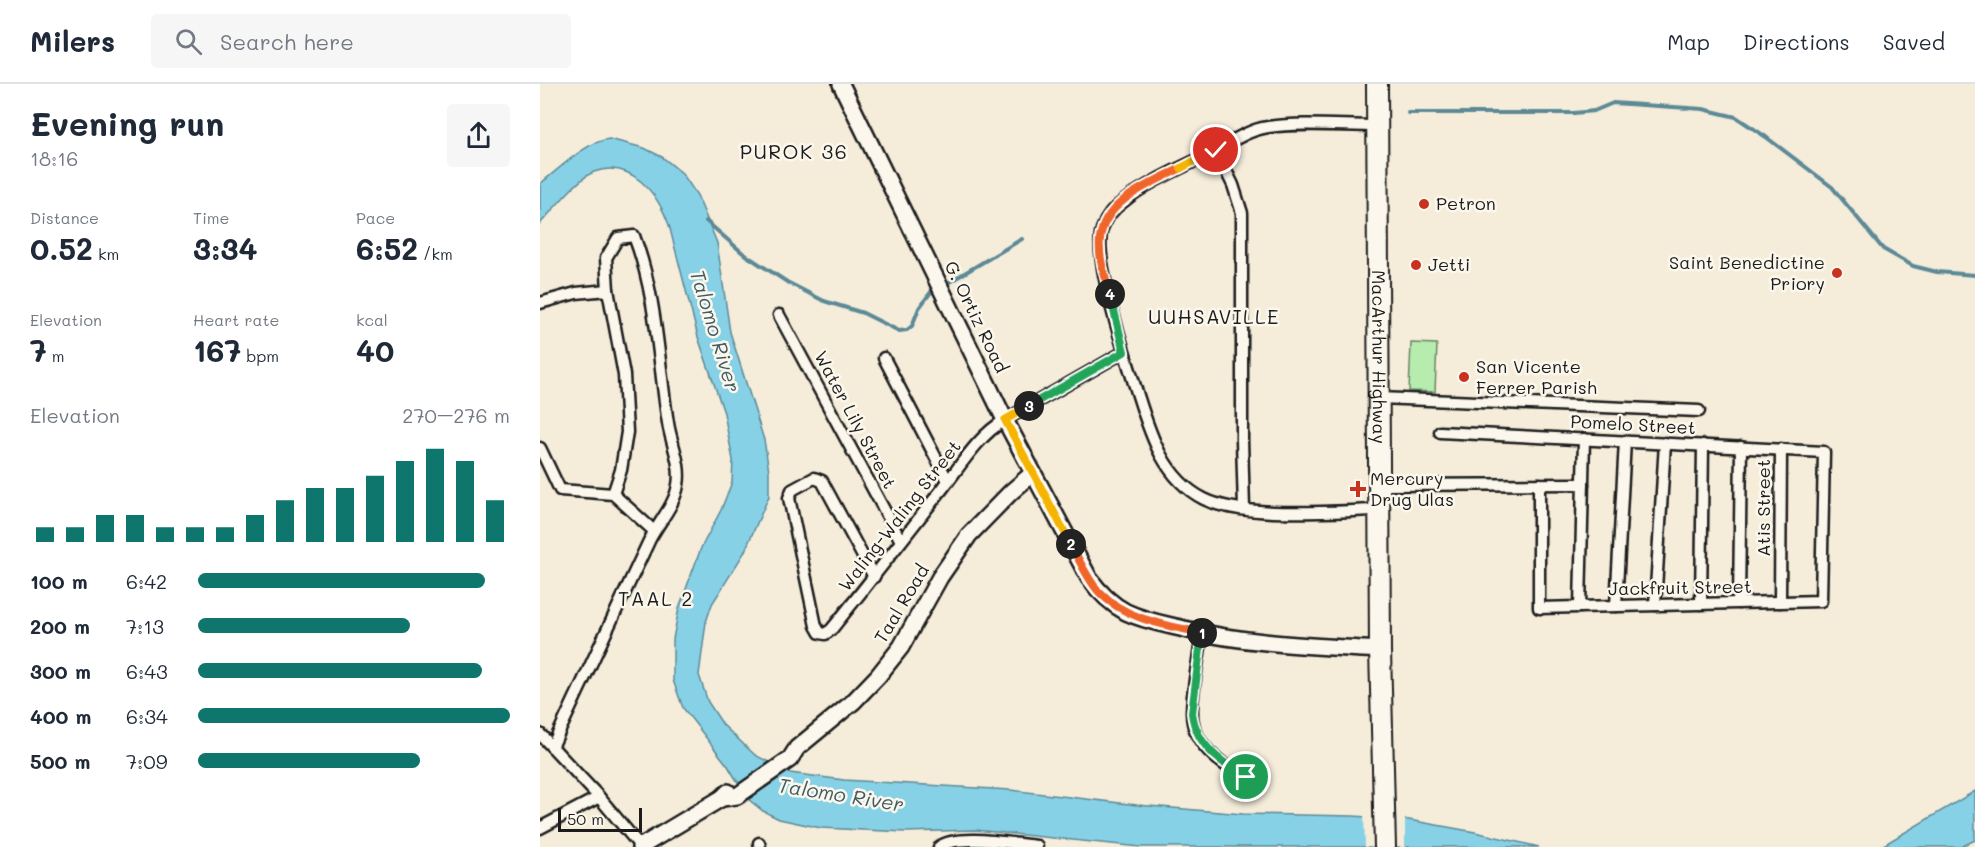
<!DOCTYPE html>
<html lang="en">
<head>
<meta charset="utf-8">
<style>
	:root { --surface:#fff; --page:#f6f6f7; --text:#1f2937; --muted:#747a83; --line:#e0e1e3; --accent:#0f766e }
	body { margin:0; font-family:Mali,sans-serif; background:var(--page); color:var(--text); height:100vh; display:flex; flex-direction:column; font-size:22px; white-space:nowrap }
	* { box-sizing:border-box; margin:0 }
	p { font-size:20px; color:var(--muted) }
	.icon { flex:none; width:33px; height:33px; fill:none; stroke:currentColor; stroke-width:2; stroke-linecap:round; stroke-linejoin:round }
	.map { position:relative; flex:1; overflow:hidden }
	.sheet { display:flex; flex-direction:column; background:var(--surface); width:540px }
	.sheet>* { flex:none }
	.scale { position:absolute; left:18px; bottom:15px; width:84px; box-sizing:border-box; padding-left:6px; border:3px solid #1c1c1c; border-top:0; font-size:16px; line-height:21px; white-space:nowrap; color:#1c1c1c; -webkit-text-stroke:4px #fbf7ec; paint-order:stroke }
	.pin { position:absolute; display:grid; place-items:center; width:51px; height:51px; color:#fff; margin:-26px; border:3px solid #fff; border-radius:50%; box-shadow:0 2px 6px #0007 }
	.km { position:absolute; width:30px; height:30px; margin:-15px; border-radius:50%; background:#222; color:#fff; font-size:16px; line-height:30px; text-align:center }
	.round { display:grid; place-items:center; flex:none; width:63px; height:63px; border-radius:6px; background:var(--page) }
	.head { display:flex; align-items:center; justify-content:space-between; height:102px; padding:0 30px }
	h1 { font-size:33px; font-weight:700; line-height:45px }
	.metrics { display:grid; grid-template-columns:repeat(3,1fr); gap:9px; height:102px; padding:6px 30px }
	.metrics div { display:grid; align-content:center }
	.metrics b { font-size:30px; font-weight:700 }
	.metrics small { font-size:16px; font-weight:400 }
	.metrics p { font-size:16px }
	.chart { height:168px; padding:12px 30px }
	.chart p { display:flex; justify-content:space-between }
	.chart svg { width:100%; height:108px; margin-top:6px; stroke:var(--accent); stroke-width:6 }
	ul { padding:0 30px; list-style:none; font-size:20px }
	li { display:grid; grid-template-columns:96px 72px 1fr; align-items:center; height:45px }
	li i { height:15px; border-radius:8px; background:var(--accent) }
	header { display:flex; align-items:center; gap:36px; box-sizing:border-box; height:84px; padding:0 30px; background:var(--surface); border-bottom:2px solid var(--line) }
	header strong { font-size:28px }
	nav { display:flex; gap:33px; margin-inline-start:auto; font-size:21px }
	.search { width:420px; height:54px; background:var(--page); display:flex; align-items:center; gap:15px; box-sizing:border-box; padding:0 21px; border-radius:6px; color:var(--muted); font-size:22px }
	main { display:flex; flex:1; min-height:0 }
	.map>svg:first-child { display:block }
	.green { fill:#b6ecae; stroke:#698465; stroke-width:1.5 }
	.water { fill:#87d1e7; stroke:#5c8996; stroke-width:1.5 }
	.pier { fill:#f5edda }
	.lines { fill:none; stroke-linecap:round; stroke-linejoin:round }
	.stream { stroke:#5c8996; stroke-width:4 }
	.street-casing { stroke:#1c1c1c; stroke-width:15 }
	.secondary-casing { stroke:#1c1c1c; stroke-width:20 }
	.highway-casing { stroke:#1c1c1c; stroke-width:24 }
	.street { stroke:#fbf7ec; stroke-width:10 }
	.secondary { stroke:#fbf7ec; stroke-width:15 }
	.highway { stroke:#fbf7ec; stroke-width:20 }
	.split-1-casing { stroke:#fff; stroke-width:12 }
	.split-2-casing { stroke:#fff; stroke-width:12 }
	.split-3-casing { stroke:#fff; stroke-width:12 }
	.split-4-casing { stroke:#fff; stroke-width:12 }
	.split-5-casing { stroke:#fff; stroke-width:12 }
	.split-6-casing { stroke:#fff; stroke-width:12 }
	.split-1 { stroke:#22a559; stroke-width:8 }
	.split-2 { stroke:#f0652b; stroke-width:8 }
	.split-3 { stroke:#f5b400; stroke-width:8 }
	.split-4 { stroke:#22a559; stroke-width:8 }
	.split-5 { stroke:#f0652b; stroke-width:8 }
	.split-6 { stroke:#f5b400; stroke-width:8 }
	.poi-dot { fill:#c8321e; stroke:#fbf7ec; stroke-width:2 }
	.labels { text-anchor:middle; stroke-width:5; stroke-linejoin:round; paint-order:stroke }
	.poi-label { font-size:18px; fill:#1c1c1c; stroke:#fbf7ec; text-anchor:start }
	.street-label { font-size:18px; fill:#1c1c1c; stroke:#fbf7ec }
	.neighbourhood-label { font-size:20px; letter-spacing:1.5px; fill:#1c1c1c; stroke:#fbf7ec }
	.water-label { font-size:20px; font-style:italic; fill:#415b63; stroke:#fbf7ec }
</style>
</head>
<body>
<header>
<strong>Milers</strong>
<div class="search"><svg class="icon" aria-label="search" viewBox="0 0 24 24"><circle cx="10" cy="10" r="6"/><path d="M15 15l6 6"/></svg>Search here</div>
<nav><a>Map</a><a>Directions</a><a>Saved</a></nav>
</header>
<main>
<section class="sheet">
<div class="head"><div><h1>Evening run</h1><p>18:16</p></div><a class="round"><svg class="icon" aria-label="share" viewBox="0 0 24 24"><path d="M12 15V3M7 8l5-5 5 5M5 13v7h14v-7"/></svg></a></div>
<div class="metrics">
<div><p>Distance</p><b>0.52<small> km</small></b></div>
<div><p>Time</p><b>3:34</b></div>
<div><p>Pace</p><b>6:52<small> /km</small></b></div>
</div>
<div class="metrics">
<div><p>Elevation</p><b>7<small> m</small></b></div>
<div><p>Heart rate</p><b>167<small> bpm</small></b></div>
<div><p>kcal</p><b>40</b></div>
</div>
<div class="chart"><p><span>Elevation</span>270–276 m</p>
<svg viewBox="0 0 160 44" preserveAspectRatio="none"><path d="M5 44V38M15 44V38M25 44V33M35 44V33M45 44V38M55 44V38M65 44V38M75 44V33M85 44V27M95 44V22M105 44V22M115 44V17M125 44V11M135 44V6M145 44V11M155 44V27"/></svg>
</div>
<ul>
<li><b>100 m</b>6:42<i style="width:92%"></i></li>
<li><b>200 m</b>7:13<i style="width:68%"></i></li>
<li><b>300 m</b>6:43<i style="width:91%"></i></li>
<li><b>400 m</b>6:34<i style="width:100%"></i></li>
<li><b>500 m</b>7:09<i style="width:71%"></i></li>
</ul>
</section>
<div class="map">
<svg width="1435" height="763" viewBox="0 0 1435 763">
	<rect width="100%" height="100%" fill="#f5edda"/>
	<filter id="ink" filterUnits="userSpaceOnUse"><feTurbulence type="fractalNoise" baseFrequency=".0167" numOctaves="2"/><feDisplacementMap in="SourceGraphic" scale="12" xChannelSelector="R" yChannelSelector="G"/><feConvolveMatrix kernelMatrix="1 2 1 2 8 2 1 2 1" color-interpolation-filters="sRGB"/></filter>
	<g filter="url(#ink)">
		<!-- green -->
		<path class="green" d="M871 259 897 260 895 308 869 307Z"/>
		<!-- water -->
		<g class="water">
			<path d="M69 55 104 64 122 73 142 89 157 111 177 159 190 248 224 356 229 387V412L204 469 172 520 166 538 159 591 168 618 183 641 215 671 250 689 304 696 470 706 597 721 703 730 813 732 869 736 935 748 999 763H601L435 746 366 748 281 744 239 735 223 727 208 715 188 682 143 624 133 596V555L139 524 161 464 181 426 192 398 193 376 184 329 158 253 129 141C118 111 92 74 54 88 39 93 12 127 0 140V100C19 85 45 58 69 55Z"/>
			<path d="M1435 707V756L1421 763H1340Z"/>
		</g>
		<!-- pier -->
		<path class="pier" d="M824 730 865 733V763H825Z"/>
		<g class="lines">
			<!-- stream -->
			<g class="stream">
				<path d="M868 29H1034L1054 27 1073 19 1163 25 1196 33 1226 53 1292 103 1343 165 1373 182 1397 188 1435 191"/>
				<path d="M166 137 204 170 247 198 284 217 323 229 359 247 367 246 372 242 379 224 391 208"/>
				<path d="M406 200 482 155"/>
			</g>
			<defs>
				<g id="street">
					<path d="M837 42C802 42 762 38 728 43 706 46 687 61 667 71 639 85 608 98 584 117 574 124 566 133 562 145 553 174 584 267 594 299 608 342 620 393 664 415 704 435 794 427 839 426"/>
					<path d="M676 66 693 101 702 129V356L704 425"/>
					<path d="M0 219 36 209 68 206"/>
					<path d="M239 231 361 457"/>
					<path d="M344 274 408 397"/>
					<path d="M839 314 1159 327"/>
					<path d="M900 348 1284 368 1281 517 999 524V400"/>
					<path d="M0 364 20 406 73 410 114 447"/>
					<path d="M839 401 1043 400"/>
					<path d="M334 493 282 397 274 394 252 406 249 414 276 542 280 549 285 550 291 546C329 499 366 451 403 404 421 381 439 351 465 336L584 268"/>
					<path d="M1240 518 1241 365"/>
					<path d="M1199 519 1201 363"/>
					<path d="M1161 520 1163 361"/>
					<path d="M1115 521 1125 359"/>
					<path d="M1076 522 1085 357"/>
					<path d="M1040 523 1044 355"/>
					<path d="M662 549C659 575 652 603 652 629 652 663 688 687 717 696"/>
					<path d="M0 650 59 713 100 762"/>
					<path d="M12 663C44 594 77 526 109 457 118 439 135 421 138 401 142 380 131 359 128 339 118 276 117 212 94 152L78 154 66 174 68 206 84 291 87 348 81 386 73 410"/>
					<path d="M0 744 59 713"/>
					<path d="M219 759 220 763"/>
					<path d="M399 763C418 749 473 760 497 762"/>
				</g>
				<g id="secondary">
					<path d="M301 0 465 336 549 494C559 508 571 520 586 528 605 537 624 540 644 545 708 560 774 562 840 566"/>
					<path d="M182 714 197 712 250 675 257 664 313 618 338 592 361 563 400 493 429 451 471 408 493 389"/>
					<path d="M100 763 182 714 188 708"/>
				</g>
				<g id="highway">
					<path id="s1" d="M837 0 840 566 845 763"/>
				</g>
			</defs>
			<!-- street casing -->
			<use href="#street" class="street-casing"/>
			<!-- secondary casing -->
			<use href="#secondary" class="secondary-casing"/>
			<!-- highway casing -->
			<use href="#highway" class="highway-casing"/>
			<!-- street -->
			<use href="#street" class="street"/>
			<!-- secondary -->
			<use href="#secondary" class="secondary"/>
			<!-- highway -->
			<use href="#highway" class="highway"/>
		</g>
	</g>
	<g class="lines" filter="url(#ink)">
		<defs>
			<path id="split-1" d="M662 549 652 629C656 661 680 678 706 693"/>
			<path id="split-2" d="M531 460C539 476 547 494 559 508 586 536 627 541 662 549"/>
			<path id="split-3" d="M489 322 465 336 531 460"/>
			<path id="split-4" d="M489 322 584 268 570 210"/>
			<path id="split-5" d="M570 210C565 193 558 173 560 155 564 116 611 100 641 84"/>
			<path id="split-6" d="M641 84 676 66"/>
		</defs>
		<!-- split-1 casing -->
		<use href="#split-1" class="split-1-casing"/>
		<!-- split-2 casing -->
		<use href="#split-2" class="split-2-casing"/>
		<!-- split-3 casing -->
		<use href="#split-3" class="split-3-casing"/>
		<!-- split-4 casing -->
		<use href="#split-4" class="split-4-casing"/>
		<!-- split-5 casing -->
		<use href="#split-5" class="split-5-casing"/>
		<!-- split-6 casing -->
		<use href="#split-6" class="split-6-casing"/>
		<!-- split-1 -->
		<use href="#split-1" class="split-1"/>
		<!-- split-2 -->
		<use href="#split-2" class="split-2"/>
		<!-- split-3 -->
		<use href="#split-3" class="split-3"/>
		<!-- split-4 -->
		<use href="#split-4" class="split-4"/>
		<!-- split-5 -->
		<use href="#split-5" class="split-5"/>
		<!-- split-6 -->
		<use href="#split-6" class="split-6"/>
	</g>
	<!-- markers -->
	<g class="poi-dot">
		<circle cx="884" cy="120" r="6"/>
		<circle cx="876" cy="181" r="6"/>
		<circle cx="1297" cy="189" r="6"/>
		<circle cx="924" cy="293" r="6"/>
		<path d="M815 396h6v6h6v6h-6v6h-6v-6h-6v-6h6z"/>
	</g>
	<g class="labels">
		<!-- poi labels -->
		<g class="poi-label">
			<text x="896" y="126">Petron</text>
			<text x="1285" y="185" text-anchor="end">Saint Benedictine<tspan x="1285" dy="21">Priory</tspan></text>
			<text x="888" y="187">Jetti</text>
			<text x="936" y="289">San Vicente<tspan x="936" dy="21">Ferrer Parish</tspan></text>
			<text x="830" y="401">Mercury<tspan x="830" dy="21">Drug Ulas</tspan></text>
		</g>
		<!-- street labels -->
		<g class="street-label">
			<text transform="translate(436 233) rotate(64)" y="6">G. Ortiz Road</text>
			<text dy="6" stroke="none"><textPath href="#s1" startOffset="273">MacArthur Highway</textPath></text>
			<text transform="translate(315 336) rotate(62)" y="6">Water Lily Street</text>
			<text transform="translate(1093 341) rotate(3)" y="6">Pomelo Street</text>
			<text transform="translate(1224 424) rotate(-90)" y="6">Atis Street</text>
			<text transform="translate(360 432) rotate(-52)" y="6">Waling-Waling Street</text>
			<text transform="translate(1140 504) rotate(-1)" y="6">Jackfruit Street</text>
			<text transform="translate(362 520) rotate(-59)" y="6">Taal Road</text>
		</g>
		<!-- neighbourhood labels -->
		<g class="neighbourhood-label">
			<text x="254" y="75">PUROK 36</text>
			<text x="674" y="240">UUHSAVILLE</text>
			<text x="116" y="522">TAAL 2</text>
		</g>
		<!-- water labels -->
		<g class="water-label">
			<text transform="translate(175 247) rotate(73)" y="7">Talomo River</text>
			<text transform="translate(301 711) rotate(9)" y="7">Talomo River</text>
		</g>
	</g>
</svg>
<div class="scale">50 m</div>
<div class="pin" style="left:706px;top:693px;background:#1e9e55"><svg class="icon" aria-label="arrive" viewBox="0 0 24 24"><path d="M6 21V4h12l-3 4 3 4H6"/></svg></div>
<div class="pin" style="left:676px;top:66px;background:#d93025"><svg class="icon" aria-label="check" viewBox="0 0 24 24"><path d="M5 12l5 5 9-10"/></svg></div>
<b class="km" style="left:662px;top:549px">1</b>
<b class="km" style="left:531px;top:460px">2</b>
<b class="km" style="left:489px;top:322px">3</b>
<b class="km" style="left:570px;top:210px">4</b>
</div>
</main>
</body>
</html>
